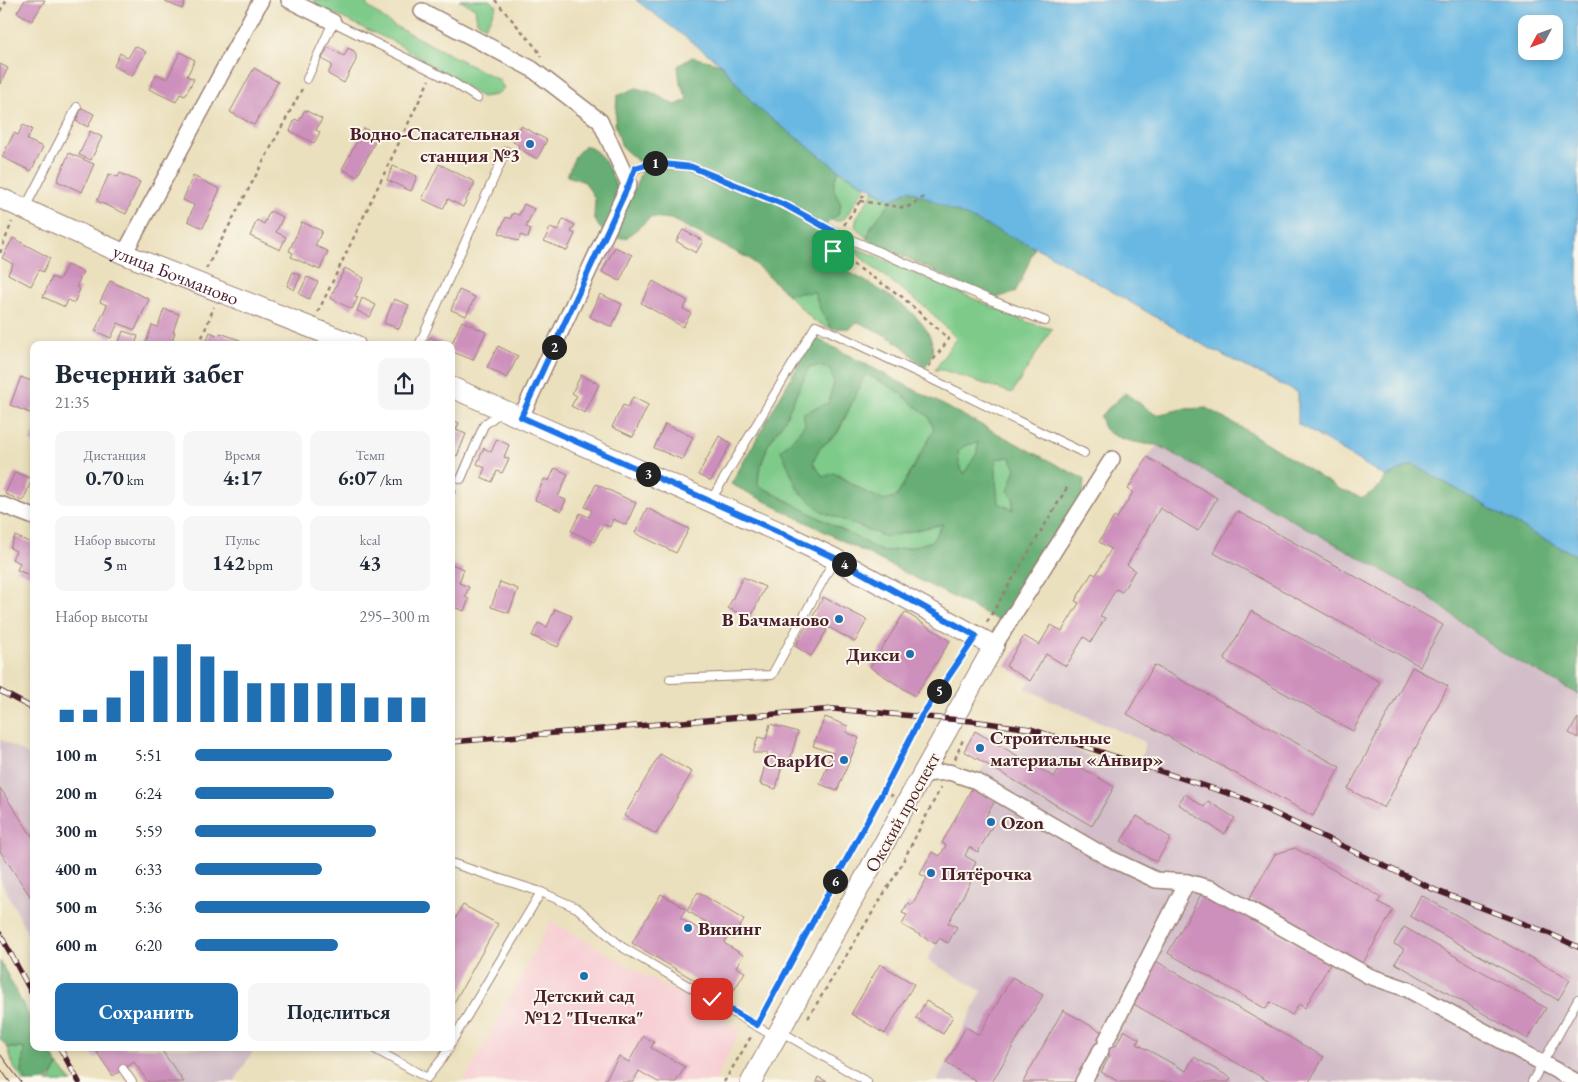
<!DOCTYPE html>
<html lang="ru">
<head>
<meta charset="utf-8">
<style>
	:root { --surface:#fff; --page:#f6f6f7; --text:#1f2937; --muted:#747a83; --accent:#1f6fb2 }
	body { margin:0; font-family:"EB Garamond",serif; background:var(--page); color:var(--text); height:100vh; display:flex; flex-direction:column; font-size:19px; white-space:nowrap }
	* { box-sizing:border-box; margin:0 }
	p { font-size:16px; color:var(--muted) }
	.icon { flex:none; width:28px; height:28px; fill:none; stroke:currentColor; stroke-width:2; stroke-linecap:round; stroke-linejoin:round }
	.map { position:relative; flex:1; overflow:hidden }
	.panel { position:absolute; left:30px; top:341px; width:425px; height:710px; display:flex; flex-direction:column; background:var(--surface); border-radius:10px; box-shadow:0 2px 8px #0003 }
	.panel>* { flex:none }
	.needle { width:32px; rotate:229deg }
	.controls { position:absolute; left:1518px; top:15px; display:grid; gap:10px }
	.controls a { display:grid; place-items:center; width:45px; height:45px; border-radius:10px; background:var(--surface); box-shadow:0 2px 8px #0003; font-size:25px }
	.pin { position:absolute; display:grid; place-items:center; width:42px; height:42px; color:#fff; margin:-21px; border-radius:10px; box-shadow:0 2px 8px #0006 }
	.km { position:absolute; width:25px; height:25px; margin:-12px; border-radius:50%; background:#222; color:#fff; font-size:14px; line-height:25px; text-align:center }
	.round { display:grid; place-items:center; flex:none; width:52px; height:52px; border-radius:10px; background:var(--page) }
	.head { display:flex; align-items:center; justify-content:space-between; height:85px; padding:0 25px }
	h1 { font-size:28px; font-weight:700; line-height:38px }
	.figures { display:grid; grid-template-columns:repeat(3,1fr); gap:8px; height:85px; padding:5px 25px }
	.figures div { display:grid; align-content:center; border-radius:10px; background:var(--page); text-align:center }
	.figures b { font-size:21px; font-weight:700 }
	.figures small { font-size:14px; font-weight:400 }
	.figures p { font-size:14px }
	.chart { height:140px; padding:10px 25px }
	.chart p { display:flex; justify-content:space-between }
	.chart svg { width:100%; height:90px; margin-top:5px; stroke:var(--accent); stroke-width:6 }
	.button { display:flex; gap:10px; margin-top:auto; padding:10px 25px }
	.button a { flex:1; height:58px; border-radius:10px; background:var(--accent); color:#fff; font-size:20px; font-weight:700; line-height:58px; text-align:center }
	.button a+a { background:var(--page); color:var(--text) }
	ul { padding:0 25px; list-style:none; font-size:16px }
	li { display:grid; grid-template-columns:80px 60px 1fr; align-items:center; height:38px }
	li i { height:12px; border-radius:6px; background:var(--accent) }
	.map>svg:first-child { display:block }
	.built { fill:#f7cfd4 }
	.industrial { fill:#d2bdc8 }
	.green { fill:#7dca89; stroke:#64745a }
	.forest { fill:#66ae75; stroke:#586650; fill-rule:evenodd }
	.water { fill:#68b8e3; stroke:#596c87; fill-rule:evenodd }
	.building { fill:#cd8fbc }
	.lines { fill:none; stroke-linecap:round; stroke-linejoin:round }
	.lane-casing { stroke:#9a8074; stroke-width:10 }
	.street-casing { stroke:#9a8074; stroke-width:18 }
	.secondary-casing { stroke:#9a8074; stroke-width:22 }
	.path { stroke:#9a8074; stroke-width:2.5; stroke-dasharray:4 4; stroke-linecap:butt }
	.lane { stroke:#fff; stroke-width:8 }
	.street { stroke:#fff; stroke-width:15 }
	.secondary { stroke:#fff; stroke-width:20 }
	.tram { stroke:#4a1f2b; stroke-width:1 }
	.rail-casing { stroke:#4a1f2b; stroke-width:5.5 }
	.rail { stroke:#fbf7ec; stroke-width:4; stroke-dasharray:11; stroke-linecap:butt }
	.route-casing { stroke:#fff; stroke-width:10 }
	.route { stroke:#1a73e8; stroke-width:6 }
	.poi-dot { fill:#1f6fb2; stroke:#fbf7ec; stroke-width:2 }
	.labels { text-anchor:middle; stroke-width:4; stroke-linejoin:round; paint-order:stroke }
	.poi-label { font-size:19px; font-weight:bold; fill:#4a1f2b; stroke:#fbf7ec; text-anchor:end }
	.street-label { font-size:19px; fill:#4a1f2b; stroke:#fbf7ec }
</style>
</head>
<body>
<div class="map">
<svg width="1578" height="1082" viewBox="0 0 1578 1082">
	<rect width="100%" height="100%" fill="#fbf7ec"/>
	<filter id="ink" filterUnits="userSpaceOnUse"><feTurbulence type="fractalNoise" baseFrequency=".02" numOctaves="2"/><feDisplacementMap in="SourceGraphic" scale="10" xChannelSelector="R" yChannelSelector="G"/><feConvolveMatrix kernelMatrix="1 2 1 2 8 2 1 2 1" color-interpolation-filters="sRGB"/></filter>
	<filter id="wash" filterUnits="userSpaceOnUse"><feTurbulence type="fractalNoise" baseFrequency=".0096" numOctaves="4" result="noise"/><feDisplacementMap in="SourceGraphic" scale="20" xChannelSelector="R" yChannelSelector="G"/><feGaussianBlur stdDeviation="1.12" result="paint"/><feColorMatrix in="noise" values="0 0 0 0 0 0 0 0 0 0 0 0 0 0 0 0 0 1.4 0 .05"/><feComposite in="paint" operator="in"/></filter>
	<g filter="url(#wash)">
		<rect width="100%" height="100%" fill="#ebe0bd"/>
		<!-- built -->
		<path class="built" d="M551 921 741 1030 714 1082H464Z"/>
		<!-- industrial -->
		<g class="industrial">
			<path d="M1158 445 1425 594 1499 651 1578 694V1082H937L982 991 927 960 936 944 902 925 907 916 902 913 908 903 912 904 927 878 920 874 932 852 940 856 946 845 942 843 985 764 964 751 975 731 1005 734 1064 745 1117 768 1142 756 1145 742 1025 689 1048 651 1039 645 1051 625 1062 631 1079 604 1075 601 1092 573 1096 575 1111 549 1099 542 1114 517 1117 518 1132 492 1128 489 1147 457Z"/>
			<path d="M0 739 34 758V946L0 879Z"/>
			<path d="M89 1048H255L234 1082H148L134 1062 113 1076 100 1056 95 1059Z"/>
		</g>
		<!-- green -->
		<g class="green">
			<path d="M313 0H366L367 6 391 24 499 80 504 88 496 95 482 97 396 43 319 7Z"/>
			<path d="M459 0H489L497 6 485 27 477 21 475 8Z"/>
			<path d="M839 170 866 186 845 218 839 221 828 220 838 215 841 205C833 189 830 187 839 170Z"/>
			<path d="M874 190 892 200 871 227 867 239 855 226 857 217Z"/>
			<path d="M845 243 1030 323 1052 329 1012 393 943 370H935L956 338 925 307 871 266Z"/>
			<path d="M795 292H814L821 311 832 329 814 321 787 294Z"/>
			<path d="M818 366 831 369 834 383 828 403 804 413 805 424 794 438 781 450 789 467 823 512 886 537 944 524 932 541 912 547 883 552 758 485 759 471 768 445 785 419 809 367Z"/>
			<path d="M866 373 896 390 929 417 934 430 897 496 884 500 867 493 839 475 823 477 812 462 819 449 838 433Z"/>
			<path d="M978 442 977 453 964 474 959 463 958 451 964 446Z"/>
			<path d="M1010 457 1016 468 1014 478 1013 510 999 504C995 489 997 474 995 459Z"/>
			<path d="M8 1048H24L22 1073 27 1082H24L13 1066Z"/>
			<path d="M58 1065 72 1082H47L51 1079Z"/>
		</g>
		<!-- forest -->
		<g class="forest">
			<path d="M692 57 721 64 756 107 839 170C831 187 833 189 841 204L838 215C819 226 821 238 824 257 853 277 924 306 932 343 934 353 930 360 925 368 916 362 910 352 902 346 889 336 873 329 858 322L850 328 832 329 821 311 814 292 787 294 750 259 671 219 651 217 626 238H610L599 227 594 218 595 199 585 182 567 176 575 156 585 145C606 154 610 171 618 191L635 188 643 166 622 147 615 124 617 96 636 88 651 92 675 105 688 100 680 83 678 66Z"/>
			<path d="M909 190 1035 247 1022 279 1015 292 993 299 867 239 871 227 892 200Z"/>
			<path d="M814 337 1084 479 1083 495 1002 622 731 484ZM818 366 830 369 834 383 828 403 803 413 805 424 794 438 781 450 798 490 823 512 886 537 943 524 932 541 912 547 883 552 758 485 759 471 768 445 785 419 809 367ZM866 374 896 390 929 417 934 430 897 496 884 500 867 493 834 473 823 477 813 462 819 449 837 433ZM978 442 977 453 964 474 959 463 958 451 964 446ZM1010 457 1016 468 1008 491 1013 498V510L999 503C995 489 997 474 995 459Z"/>
			<path d="M1125 393 1156 415 1182 409 1206 408 1246 430 1339 489 1363 498 1377 489 1386 477 1413 464 1536 535 1578 556V694L1499 651 1425 594 1158 445C1146 445 1111 439 1104 428 1102 425 1102 420 1100 416Z"/>
			<path d="M0 961 34 1025V1048H47L58 1065C49 1082 47 1082 27 1082L22 1073 24 1048H8L0 1039Z"/>
		</g>
		<!-- water -->
		<path class="water" d="M636 0H1578V556L1536 535 1413 464 1386 477 1298 424V393L1205 346 1045 252 909 190 892 200 839 170 756 107 721 64ZM1526 24H1554V51H1526Z"/>
		<g id="blocks">
			<!-- building -->
			<g class="building">
				<path d="M25 0H45L32 21 17 12Z"/>
				<path d="M166 0H186L182 9 166 2Z"/>
				<path d="M135 46 146 52 132 76 114 66 120 53 128 58Z"/>
				<path d="M328 47 344 56 348 48 354 51 356 55V60L344 83 328 74 332 65 322 59Z"/>
				<path d="M180 52 195 60 187 76 194 79 185 96 180 94 176 102 149 89 157 74 167 79Z"/>
				<path d="M0 64 8 68 0 84Z"/>
				<path d="M254 68 278 82 254 125 230 112Z"/>
				<path d="M82 108 94 114 88 127 76 121Z"/>
				<path d="M305 110 322 119 316 130 320 132 314 143 290 131 295 119 299 121Z"/>
				<path d="M23 125 32 129 27 140 43 147 31 171 2 157 14 133 18 135Z"/>
				<path d="M521 126 547 140 537 159 518 148 519 145 513 142Z"/>
				<path d="M364 128 378 136 357 177 342 169Z"/>
				<path d="M90 131 102 137 91 160 79 155Z"/>
				<path d="M69 153 94 164 82 192 57 181Z"/>
				<path d="M439 164 475 182 463 207 448 199 443 209 422 199Z"/>
				<path d="M393 166 417 176 411 191 387 180Z"/>
				<path d="M120 173 140 182 126 214 97 201 109 174 118 177Z"/>
				<path d="M193 176 220 189 203 228 188 221 194 205 183 200Z"/>
				<path d="M524 204 534 209 526 227 531 229 528 238 521 235 518 241 499 233 506 217 510 219 513 213 519 215Z"/>
				<path d="M270 211 283 217 276 232 286 237 280 250 250 236 257 220 264 224Z"/>
				<path d="M563 219 575 225 571 232 575 234 567 251 544 241 550 228 558 231Z"/>
				<path d="M302 222 322 231 315 246 328 251 320 270 291 257 293 253 289 251Z"/>
				<path d="M683 230 703 241 696 253 676 241Z"/>
				<path d="M13 238 50 258 43 272 39 270 31 286 8 274 13 264 2 258Z"/>
				<path d="M615 247 632 255 620 281 602 272Z"/>
				<path d="M67 265 83 272 76 287 80 289 74 303 68 300 65 307 43 297 52 277 59 280Z"/>
				<path d="M345 268 364 278 355 296 358 297 352 309 330 298Z"/>
				<path d="M293 272 301 275 294 290 287 286Z"/>
				<path d="M307 277 318 282 309 299 299 294Z"/>
				<path d="M110 281 149 299 135 330 118 323 111 338 95 331 107 305 100 302Z"/>
				<path d="M653 281 688 301 683 309 691 313 683 327 641 303Z"/>
				<path d="M459 290 475 297 466 316 451 310Z"/>
				<path d="M600 294 622 304 612 327 590 317Z"/>
				<path d="M362 298 376 305 370 317 357 311Z"/>
				<path d="M394 299 409 305 399 329 384 323Z"/>
				<path d="M164 309 179 314 173 332H175L171 345H153L146 343 152 325 158 327Z"/>
				<path d="M462 321 486 332 473 360 451 351V345Z"/>
				<path d="M123 331 138 336 135 345H118Z"/>
				<path d="M210 332 219 336 220 333 240 340 238 345H205Z"/>
				<path d="M430 337 448 345H426Z"/>
				<path d="M498 346 518 356 507 378 487 367Z"/>
				<path d="M581 375 599 384 585 413 571 406 577 396 572 393Z"/>
				<path d="M21 377 34 382V405L30 413 10 405Z"/>
				<path d="M633 397 648 405 633 437 612 427 623 405 628 407Z"/>
				<path d="M451 419 459 423 456 430 466 434 457 456 451 453Z"/>
				<path d="M665 424 693 437 683 460 654 448Z"/>
				<path d="M34 432V443L30 442Z"/>
				<path d="M719 436 731 443 711 481 698 475Z"/>
				<path d="M497 439 509 445 504 457 509 459 502 473 497 471 492 482 481 477 485 468 477 464 484 448 491 452Z"/>
				<path d="M1147 457 1217 498 1198 531 1160 508 1127 565 1135 570 1122 592 1116 589 1100 616 1105 618 1091 642 1084 637 1066 666 1046 654 1030 681 1006 666 1024 636 1039 645 1051 625 1062 631 1079 603 1075 601 1092 573 1096 575 1111 549 1099 542 1114 517 1117 518 1133 492 1128 489Z"/>
				<path d="M555 468 568 474 558 497 566 500 561 511 535 500 544 479 549 481Z"/>
				<path d="M15 472 32 479 23 501 5 494Z"/>
				<path d="M596 484 636 503 626 525 613 519 610 527 603 524 594 542 571 531 580 513 589 517 592 510 585 507Z"/>
				<path d="M647 508 689 529 676 553 635 533Z"/>
				<path d="M1237 511 1443 625 1420 666 1214 553Z"/>
				<path d="M15 536 34 544V577L17 570 20 563 12 559 16 551 10 548Z"/>
				<path d="M451 564 464 569 459 583 469 587 465 597 469 599 464 611 451 606Z"/>
				<path d="M743 577 765 587 750 619 728 608Z"/>
				<path d="M500 582 518 589 509 613 491 607Z"/>
				<path d="M823 597 867 620 855 642 812 618Z"/>
				<path d="M555 609 572 616 558 647 532 636 538 623 547 627Z"/>
				<path d="M1251 611 1380 682 1353 731 1224 660Z"/>
				<path d="M905 612 950 641 915 696 870 667Z"/>
				<path d="M810 620 827 630 811 656 795 646Z"/>
				<path d="M1154 665 1340 767 1313 816 1127 714Z"/>
				<path d="M1412 667 1448 686 1384 808 1348 789Z"/>
				<path d="M825 717 848 726 846 732 859 738 837 791 820 784 833 753 813 746Z"/>
				<path d="M1578 718V738L1569 733Z"/>
				<path d="M770 724 798 732 789 763 783 761 776 789 760 784 768 753H753L758 737 766 739Z"/>
				<path d="M975 731 1054 777 1065 758 1114 787 1092 826 964 751Z"/>
				<path d="M660 754 692 772 656 834 624 816Z"/>
				<path d="M0 788 34 839V902L0 851Z"/>
				<path d="M972 788 995 801 986 816 995 821 978 852 969 847 965 856 976 862 970 874 974 876 948 923 957 927 948 943 939 938 936 944 902 925 907 915 902 913 908 903 912 905 927 878 920 874 932 852 940 856 946 845 942 843Z"/>
				<path d="M1185 794 1204 807 1208 801 1235 818 1224 834 1178 804Z"/>
				<path d="M1137 816 1171 838 1156 862 1121 841Z"/>
				<path d="M1295 848 1381 897 1378 902 1393 910 1363 963 1249 899 1275 854Z"/>
				<path d="M1203 891 1330 964 1305 1008 1299 1004 1292 1015 1270 1002 1266 1009 1168 953Z"/>
				<path d="M698 892 744 920 733 938 729 935 724 943 743 955 736 967 745 972 728 1000 632 943 661 894 686 909 680 918 709 935 713 926 687 911Z"/>
				<path d="M1421 895 1570 980 1558 1000 1410 916Z"/>
				<path d="M463 905 498 924 451 1008V926Z"/>
				<path d="M1404 927 1546 1008 1528 1039 1395 963 1404 949 1394 944Z"/>
				<path d="M1154 960 1324 1057 1309 1082H1270L1130 1002Z"/>
				<path d="M880 964 914 984 885 1034 851 1014Z"/>
				<path d="M1012 977 1043 995 992 1082H978L946 1063 966 1027 979 1035Z"/>
				<path d="M926 1001 953 1016 943 1034 916 1018Z"/>
				<path d="M1063 1010 1102 1032 1099 1037 1116 1046 1124 1030 1139 1039 1137 1044 1186 1071 1194 1057 1231 1078 1229 1082H1119L1101 1072 1110 1055 1094 1047 1074 1082H1023Z"/>
				<path d="M643 1036 654 1042 651 1048 685 1067 676 1082H658L639 1071 633 1082H604L619 1056 629 1062Z"/>
				<path d="M101 1048H160L184 1082H148L134 1062 113 1076 96 1051Z"/>
				<path d="M818 1077 828 1082H816Z"/>
			</g>
		</g>
	</g>
	<g filter="url(#ink)">
		<use href="#blocks" fill-opacity="0" stroke="#9a8074" stroke-width="1"/>
		<g class="lines">
			<defs>
				<g id="lane">
					<path d="M307 79 333 22 448 79 477 98"/>
					<path d="M630 182 635 169 653 163 691 167 787 206 838 234 993 301 1045 321"/>
					<path d="M25 208 77 107"/>
					<path d="M419 345 506 151"/>
					<path d="M461 479 484 425 502 411"/>
					<path d="M711 500 816 325 923 375 1084 453"/>
					<path d="M670 679 772 675 834 560"/>
					<path d="M451 863 541 892 577 908 622 947 775 1037"/>
					<path d="M780 1031 867 1082"/>
					<path d="M451 1043 541 892"/>
					<path d="M373 1048 427 1078 442 1059 449 1048"/>
					<path d="M123 1069 132 1082"/>
					<path d="M1532 1082 1578 999"/>
				</g>
				<g id="street">
					<path d="M289 0 333 22"/>
					<path d="M422 11 532 69 600 121 629 184 521 417"/>
					<path d="M124 254 261 0"/>
					<path d="M0 504 34 517"/>
					<path d="M994 646 1112 459"/>
					<path d="M923 774 949 772 976 781 1105 856 1156 880 1187 882 1213 889 1369 976 1407 989 1577 1082"/>
					<path d="M1106 1041 1187 882"/>
					<path d="M1083 1082 1101 1050"/>
				</g>
				<g id="secondary">
					<path id="s1" d="M0 198 124 254 355 345"/>
					<path d="M451 387 777 531 835 559 994 646 751 1082"/>
				</g>
			</defs>
			<!-- lane casing -->
			<use href="#lane" class="lane-casing"/>
			<!-- street casing -->
			<use href="#street" class="street-casing"/>
			<!-- secondary casing -->
			<use href="#secondary" class="secondary-casing"/>
			<!-- path -->
			<g class="path">
				<path d="M495 0 537 49 541 57"/>
				<path d="M0 11 7 0"/>
				<path d="M860 201 906 208 924 197"/>
				<path d="M844 225 866 192"/>
				<path d="M833 243V251L901 296 949 339 928 367"/>
				<path d="M0 253 12 222"/>
				<path d="M206 269 302 89"/>
				<path d="M318 312 429 80"/>
				<path d="M199 345 214 307"/>
				<path d="M451 501 456 489"/>
				<path d="M987 622 1068 486"/>
				<path d="M955 759 964 737"/>
				<path d="M884 790 893 796"/>
				<path d="M762 1017 884 790 921 717 966 651"/>
				<path d="M808 1018 899 869 941 787"/>
				<path d="M724 1082 752 1035"/>
			</g>
			<!-- lane -->
			<use href="#lane" class="lane"/>
			<!-- street -->
			<use href="#street" class="street"/>
			<!-- secondary -->
			<use href="#secondary" class="secondary"/>
			<!-- tram -->
			<g class="tram">
				<path d="M0 1054 21 1082"/>
				<path d="M0 1068 10 1082"/>
			</g>
			<defs>
				<g id="rail">
					<path d="M0 691 34 709"/>
					<path d="M451 742 833 709 972 721 1031 729 1242 798 1435 890 1546 932 1578 947"/>
					<path d="M0 934 34 997"/>
					<path d="M60 1048 79 1082"/>
				</g>
			</defs>
			<!-- rail casing -->
			<use href="#rail" class="rail-casing"/>
			<!-- rail -->
			<use href="#rail" class="rail"/>
		</g>
	</g>
	<g class="lines" filter="url(#ink)">
		<defs>
			<path id="route" d="M712 999 757 1025 884 790 921 717 976 636 835 558 777 531 521 417 629 184 635 168 653 163 692 167 787 206 838 234 833 242V251"/>
		</defs>
		<!-- route casing -->
		<use href="#route" class="route-casing"/>
		<!-- route -->
		<use href="#route" class="route"/>
	</g>
	<!-- markers -->
	<g class="poi-dot">
		<circle cx="530" cy="144" r="5"/>
		<circle cx="839" cy="619" r="5"/>
		<circle cx="910" cy="654" r="5"/>
		<circle cx="980" cy="748" r="5"/>
		<circle cx="844" cy="760" r="5"/>
		<circle cx="991" cy="822" r="5"/>
		<circle cx="931" cy="873" r="5"/>
		<circle cx="688" cy="928" r="5"/>
		<circle cx="584" cy="976" r="5"/>
	</g>
	<g class="labels">
		<!-- poi labels -->
		<g class="poi-label">
			<text x="520" y="140">Водно-Спасательная<tspan x="520" dy="22">станция №3</tspan></text>
			<text x="829" y="626">В Бачманово</text>
			<text x="900" y="661">Дикси</text>
			<text x="990" y="744" text-anchor="start">Строительные<tspan x="990" dy="22">материалы «Анвир»</tspan></text>
			<text x="834" y="767">СварИС</text>
			<text x="1001" y="829" text-anchor="start">Ozon</text>
			<text x="941" y="880" text-anchor="start">Пятёрочка</text>
			<text x="698" y="935" text-anchor="start">Викинг</text>
			<text x="584" y="1002" text-anchor="middle">Детский сад<tspan x="584" dy="22">№12 "Пчелка"</tspan></text>
		</g>
		<!-- street labels -->
		<g class="street-label">
			<text dy="7" stroke="none"><textPath href="#s1" startOffset="192">улица Бочманово</textPath></text>
			<text transform="translate(902 812) rotate(-61)" y="7">Окский проспект</text>
		</g>
	</g>
</svg>
<div class="controls">
<a><svg class="needle" viewBox="-14 -14 28 28"><path d="M0-13l5 13h-10z" fill="#e53935"/><path d="M0 13l5-13h-10z" fill="#747a83"/></svg></a>
</div>
<div class="pin" style="left:833px;top:251px;background:#1e9e55"><svg class="icon" aria-label="arrive" viewBox="0 0 24 24"><path d="M6 21V4h12l-3 4 3 4H6"/></svg></div>
<div class="pin" style="left:712px;top:999px;background:#d93025"><svg class="icon" aria-label="check" viewBox="0 0 24 24"><path d="M5 12l5 5 9-10"/></svg></div>
<b class="km" style="left:655px;top:163px">1</b>
<b class="km" style="left:554px;top:347px">2</b>
<b class="km" style="left:648px;top:474px">3</b>
<b class="km" style="left:844px;top:564px">4</b>
<b class="km" style="left:939px;top:691px">5</b>
<b class="km" style="left:835px;top:881px">6</b>
<section class="panel">
<div class="head"><div><h1>Вечерний забег</h1><p>21:35</p></div><a class="round"><svg class="icon" aria-label="share" viewBox="0 0 24 24"><path d="M12 15V3M7 8l5-5 5 5M5 13v7h14v-7"/></svg></a></div>
<div class="figures">
<div><p>Дистанция</p><b>0.70<small> km</small></b></div>
<div><p>Время</p><b>4:17</b></div>
<div><p>Темп</p><b>6:07<small> /km</small></b></div>
</div>
<div class="figures">
<div><p>Набор высоты</p><b>5<small> m</small></b></div>
<div><p>Пульс</p><b>142<small> bpm</small></b></div>
<div><p>kcal</p><b>43</b></div>
</div>
<div class="chart"><p><span>Набор высоты</span>295–300 m</p>
<svg viewBox="0 0 160 44" preserveAspectRatio="none"><path d="M5 44V38M15 44V38M25 44V32M35 44V19M45 44V12M55 44V6M65 44V12M75 44V19M85 44V25M95 44V25M105 44V25M115 44V25M125 44V25M135 44V32M145 44V32M155 44V32"/></svg>
</div>
<ul>
<li><b>100 m</b>5:51<i style="width:84%"></i></li>
<li><b>200 m</b>6:24<i style="width:59%"></i></li>
<li><b>300 m</b>5:59<i style="width:77%"></i></li>
<li><b>400 m</b>6:33<i style="width:54%"></i></li>
<li><b>500 m</b>5:36<i style="width:100%"></i></li>
<li><b>600 m</b>6:20<i style="width:61%"></i></li>
</ul>
<div class="button"><a>Сохранить</a><a>Поделиться</a></div>
</section>
</div>
</body>
</html>
